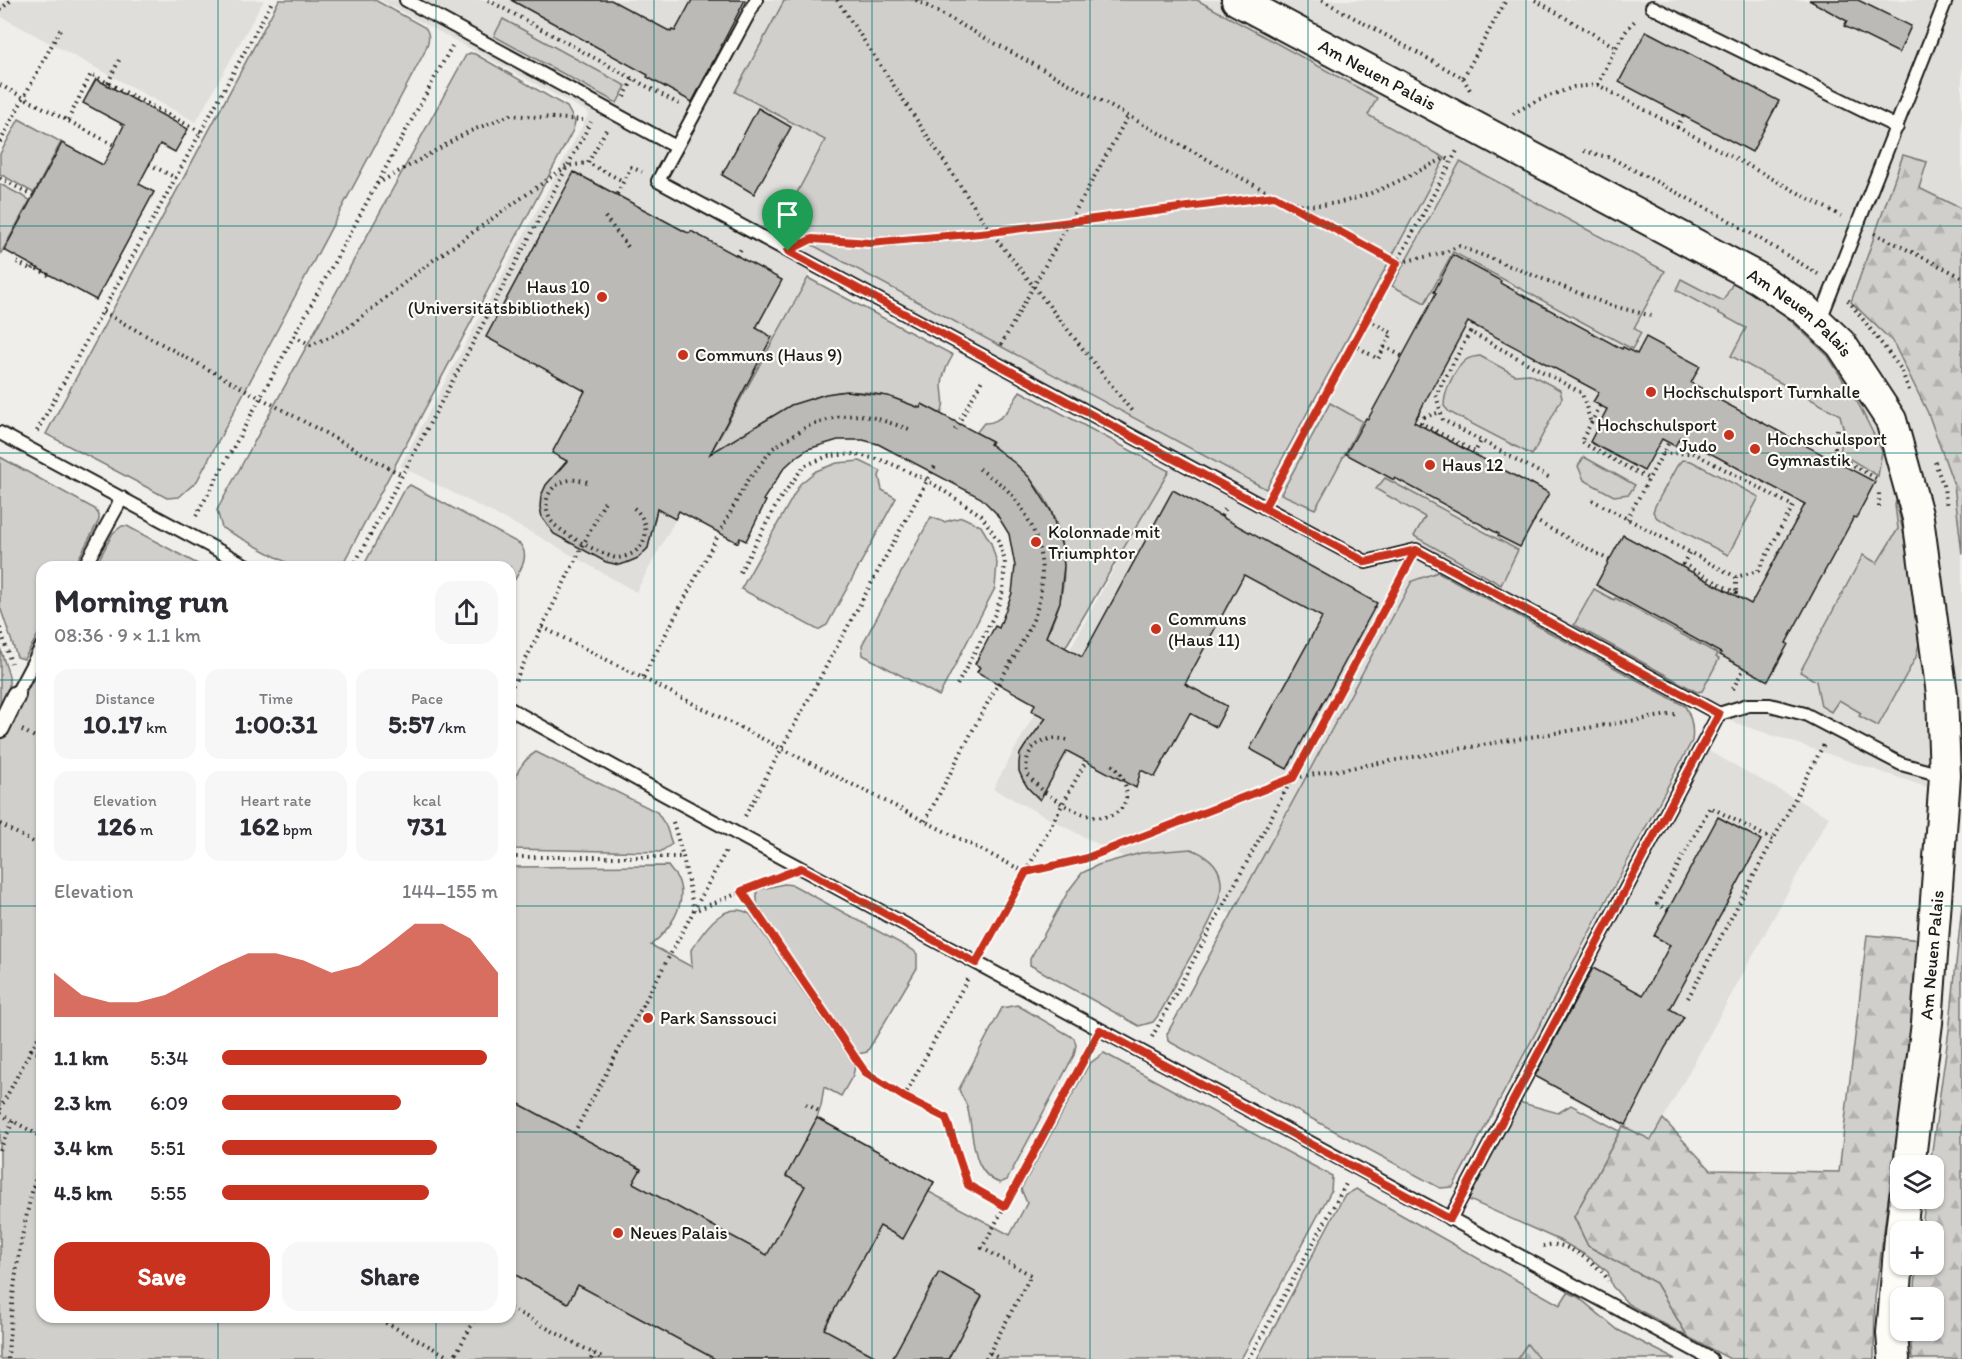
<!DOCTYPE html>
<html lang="en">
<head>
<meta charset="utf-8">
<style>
	:root { --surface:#fff; --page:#f7f7f7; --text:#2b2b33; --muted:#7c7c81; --accent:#c8321e }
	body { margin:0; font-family:Itim,sans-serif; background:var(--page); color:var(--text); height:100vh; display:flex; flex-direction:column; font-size:22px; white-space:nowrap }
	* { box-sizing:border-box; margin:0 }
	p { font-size:20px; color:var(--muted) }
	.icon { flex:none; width:33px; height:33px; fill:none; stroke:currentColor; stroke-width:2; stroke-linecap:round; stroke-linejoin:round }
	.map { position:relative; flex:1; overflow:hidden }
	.drawer { position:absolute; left:36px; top:561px; width:480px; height:762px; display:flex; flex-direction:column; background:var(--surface); border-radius:18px; box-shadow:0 2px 4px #0004 }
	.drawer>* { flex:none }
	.buttons { position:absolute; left:1890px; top:1155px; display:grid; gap:12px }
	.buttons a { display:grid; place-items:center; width:54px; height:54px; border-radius:12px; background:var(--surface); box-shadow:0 2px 4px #0004; font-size:30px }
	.pin { position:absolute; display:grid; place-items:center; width:51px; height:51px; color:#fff; margin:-62px -26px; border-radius:50% 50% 50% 0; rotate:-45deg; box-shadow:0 0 6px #0007 }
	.pin .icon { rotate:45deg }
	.round { display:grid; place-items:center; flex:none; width:63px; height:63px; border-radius:18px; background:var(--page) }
	.headline { display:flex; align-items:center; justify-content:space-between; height:102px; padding:0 18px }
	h1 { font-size:33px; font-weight:700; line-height:45px }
	.stats { display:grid; grid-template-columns:repeat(3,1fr); gap:9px; height:102px; padding:6px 18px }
	.stats div { display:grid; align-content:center; border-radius:15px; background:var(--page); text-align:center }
	.stats b { font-size:26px; font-weight:700 }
	.stats small { font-size:16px; font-weight:400 }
	.stats p { font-size:16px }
	.chart { height:168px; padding:12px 18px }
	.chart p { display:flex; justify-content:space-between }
	.chart svg { width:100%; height:108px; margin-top:6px; fill:var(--accent); opacity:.7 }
	.button { display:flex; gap:12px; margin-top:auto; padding:12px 18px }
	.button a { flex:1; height:69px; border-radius:18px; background:var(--accent); color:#fff; font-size:24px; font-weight:700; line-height:69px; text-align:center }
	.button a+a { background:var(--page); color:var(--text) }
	ul { padding:0 18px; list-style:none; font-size:20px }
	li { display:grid; grid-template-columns:96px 72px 1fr; align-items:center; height:45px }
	li i { height:15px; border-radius:8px; background:var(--accent) }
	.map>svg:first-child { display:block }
	.built { fill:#e0deda }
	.green { fill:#d0cfcc; stroke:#767674; stroke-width:1.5 }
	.forest { fill:url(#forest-firs); stroke:#767674; stroke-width:1.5 }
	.building { fill:#bbbab6; stroke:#1c1c1c; stroke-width:1.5 }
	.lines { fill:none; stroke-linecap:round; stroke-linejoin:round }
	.service-casing { stroke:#1c1c1c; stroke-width:16 }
	.pedestrian-casing { stroke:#1c1c1c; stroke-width:22 }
	.tertiary-casing { stroke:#1c1c1c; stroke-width:34 }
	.path { stroke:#1c1c1c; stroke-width:4; stroke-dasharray:1.5 4.5; stroke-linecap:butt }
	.service { stroke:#fdfcf7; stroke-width:12 }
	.pedestrian { stroke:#fdfcf7; stroke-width:18 }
	.tertiary { stroke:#fdfcf7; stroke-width:30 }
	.route-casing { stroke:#fff; stroke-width:12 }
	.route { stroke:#c8321e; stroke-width:8 }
	.grid { fill:none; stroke:#0f766e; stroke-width:1.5; stroke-opacity:0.55 }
	.poi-dot { fill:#c8321e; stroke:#fdfcf7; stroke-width:2 }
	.labels { text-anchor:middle; stroke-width:4.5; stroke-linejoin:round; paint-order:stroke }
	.street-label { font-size:18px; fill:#1c1c1c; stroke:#fdfcf7 }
	.poi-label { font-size:18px; fill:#1c1c1c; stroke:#fdfcf7; text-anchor:start }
</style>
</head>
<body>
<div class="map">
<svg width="1962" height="1359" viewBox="0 0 1962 1359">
	<defs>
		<pattern id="forest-firs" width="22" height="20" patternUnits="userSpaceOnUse" patternTransform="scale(1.5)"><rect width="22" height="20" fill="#d0cfcc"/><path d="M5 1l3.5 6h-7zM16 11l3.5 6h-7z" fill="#b2b1af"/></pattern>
	</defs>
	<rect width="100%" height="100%" fill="#f0eeea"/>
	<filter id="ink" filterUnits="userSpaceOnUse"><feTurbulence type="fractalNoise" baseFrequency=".0167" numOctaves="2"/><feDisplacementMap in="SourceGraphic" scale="12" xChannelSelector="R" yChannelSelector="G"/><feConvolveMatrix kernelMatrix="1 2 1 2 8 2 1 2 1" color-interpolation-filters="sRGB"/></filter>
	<g filter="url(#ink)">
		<!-- built -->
		<g class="built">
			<path d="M5 0H264L196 122 0 16V5Z"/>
			<path d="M380 0H1962V799L1685 706 1438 572 1412 581 1231 914 993 789 1170 467 810 273 636 592 538 536 400 466 589 113Z"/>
			<path d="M1696 744 1829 817 1651 1141 1518 1068Z"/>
		</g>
		<!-- green -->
		<g class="green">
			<path d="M279 0H375L424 27C432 34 428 44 424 53L197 481 179 497 167 498 46 434Z"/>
			<path d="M788 0H1197L1377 98 1368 115 1445 158 1266 489 779 227 825 140 735 92 784 1Z"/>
			<path d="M503 19 626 86 617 103 494 36Z"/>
			<path d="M470 53 475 54 567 107 575 122 573 130 341 567H295L222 528 217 510 466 55Z"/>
			<path d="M19 119 61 142 34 193 0 174V154Z"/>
			<path d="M1460 162 1665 271 1634 328 1641 333 1632 349 1453 252 1425 303 1392 286Z"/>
			<path d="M0 184 30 200 0 255Z"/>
			<path d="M808 278 953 355C948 364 943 373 942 384 942 395 946 403 941 414L922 404 919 409C833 365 780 412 709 456Z"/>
			<path d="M1681 279 1723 301 1734 281 1760 297 1787 317 1828 356 1859 405 1882 451 1878 476 1840 453 1844 431 1840 415 1731 356 1746 328 1676 290Z"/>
			<path d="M1480 356 1515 375 1530 374 1560 390 1562 398 1532 455 1449 412 1444 406C1444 392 1454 369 1466 360 1470 357 1475 357 1480 356Z"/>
			<path d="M1020 391 1169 471 1065 648 1038 650C1047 635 1055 620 1059 604 1071 563 1060 509 1029 478 1018 466 1002 457 989 446L992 441 976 433 984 423C1002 424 1013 404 1020 391Z"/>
			<path d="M1330 403 1362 421C1346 451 1332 480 1315 509L1281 494Z"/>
			<path d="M0 457 95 509 99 515V520L74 567H42V628L24 659 17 657 0 607Z"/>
			<path d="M1584 457 1635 485 1629 494 1614 496 1584 480 1578 466Z"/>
			<path d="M1682 460 1691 461 1759 497 1728 555 1657 518 1653 512 1655 506 1677 466Z"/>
			<path d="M860 461 881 471 879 476 882 490 896 498 827 625 818 630 741 589 800 484 816 471 837 463Z"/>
			<path d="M1385 478 1518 550 1501 585 1414 536 1425 517 1376 489Z"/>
			<path d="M410 485 520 544C532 558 517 574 510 588V567H363L403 491Z"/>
			<path d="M1896 501 1908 553 1921 635 1916 657 1878 726 1859 716 1861 713 1839 700 1831 712 1821 706 1816 681 1800 672 1863 555 1877 563 1898 529 1895 505Z"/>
			<path d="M931 517 944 522 962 517 981 526 991 543 997 563 995 588 939 696 863 655 862 645Z"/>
			<path d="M122 526H127L203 567H95L113 533Z"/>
			<path d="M1438 572 1685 706C1692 718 1694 728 1692 741L1453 1187 1440 1188 1168 1041 1167 1034 1412 581Z"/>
			<path d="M1594 589 1614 600 1615 598 1718 654 1716 657 1719 659 1702 691 1697 692 1574 625Z"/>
			<path d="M0 648 9 676V691L23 699 42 663V1317H510V867L668 866C671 871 677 876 679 882 687 906 669 930 651 945L692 967 691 950C704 930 724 899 750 914L855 1066 853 1075 841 1096 824 1087 821 1106 817 1118 934 1182 929 1192 1010 1235 1027 1203 1021 1189 1089 1064 1104 1053 1332 1176 1331 1191 1241 1359H0Z"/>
			<path d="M536 752 657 812 666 826 672 844 660 852 510 849C510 817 503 772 536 752Z"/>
			<path d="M1191 849C1207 855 1222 866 1221 886 1220 912 1189 958 1176 982 1169 995 1163 1011 1153 1022L1139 1026 1030 965V959L1069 890 1082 873 1098 865 1141 853Z"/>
			<path d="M784 884 793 885 913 950 917 954V968L867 1052 858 1054 757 905V890Z"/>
			<path d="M1017 1005 1074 1038 1076 1045 1074 1055 1007 1180 1000 1183C971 1174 974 1135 968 1110 967 1102 961 1098 959 1089L1002 1008Z"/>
			<path d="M1519 1102 1558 1113 1571 1105 1620 1131 1574 1217 1588 1246 1656 1283 1688 1337 1628 1304 1612 1286 1608 1272 1587 1256 1561 1241 1467 1199Z"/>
			<path d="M1356 1189 1560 1305 1568 1292 1578 1297 1618 1330 1675 1359H1257L1344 1196Z"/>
		</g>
		<!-- forest -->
		<g class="forest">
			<path d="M1903 155 1927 162 1919 188 1962 209V554L1954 485 1928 413 1893 342 1851 302Z"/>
			<path d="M1962 905V1359H1912L1910 1331 1934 1330V1298L1914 1297 1917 1265 1934 1264V1232L1921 1231 1926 1199 1934 1198V1166L1930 1165 1950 1023Z"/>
			<path d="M1867 935 1923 940 1875 1298 1874 1359H1730L1688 1337 1656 1283 1588 1246 1574 1217 1623 1126 1651 1140 1663 1119 1711 1170 1839 1172Z"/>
			<path d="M1527 1344 1539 1359H1517Z"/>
		</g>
		<!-- building -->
		<g class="building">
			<path d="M511 0H611L671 32 672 30 675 31 692 0H745L692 102 647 77 648 75Z"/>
			<path d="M1809 0H1858L1911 26 1899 53 1844 26 1847 21Z"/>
			<path d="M1646 31 1779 101 1752 152 1619 82Z"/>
			<path d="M96 79 188 129 175 152 160 144 139 184 154 192 96 300 4 250 62 143 103 165 114 145 124 125 83 103Z"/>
			<path d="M758 108 791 127 754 194 722 175Z"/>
			<path d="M574 172 686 232 690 233 691 231 782 280 756 328 772 337 710 454 791 405 826 394 846 391 888 396 920 408 922 404 992 441 990 444 1016 464 1030 478 1051 511 1062 547 1064 566 1060 602 1046 637 1082 657 1173 490 1377 603 1287 769 1250 749 1322 617 1244 575 1185 684 1227 706 1216 727 1190 713 1155 777 1141 770 1136 788 1067 751 1040 800 1028 788 1023 780 1019 771V763L1020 754 1025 746 1046 718 1032 711 1035 704 977 672 980 667 975 664 995 626 999 628 1012 593 1015 566 1009 534 996 513 981 498 878 444 863 440H838L808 449 796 457 784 468 763 500 766 501 746 541 740 538 738 543 679 511 675 519 657 509 648 548 638 558 626 563 619 565 606 562 554 534 542 518 540 507 541 496 546 485 567 461 552 453 585 391 486 337Z"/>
			<path d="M1453 255 1501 281 1500 283 1622 349 1623 347 1637 354 1646 337 1700 366 1691 383 1705 390 1704 392 1875 482 1856 518 1854 517 1786 643 1788 644 1768 681 1720 655 1721 653 1596 585 1623 535 1751 604 1805 504 1680 437 1675 446 1662 439 1644 471 1590 442 1607 409 1593 402 1599 392 1468 322 1414 422 1530 484 1531 483 1549 493 1520 547 1498 536 1499 534 1395 478 1394 480 1346 454 1366 418 1368 419 1423 318 1436 293 1434 292Z"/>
			<path d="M1718 817 1761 840 1670 1009 1684 1017 1665 1048 1626 1125 1535 1076 1593 968 1643 995 1670 945 1654 936Z"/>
			<path d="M510 1099 641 1169 633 1183 767 1255 805 1186 786 1176 817 1118 934 1182 903 1239 880 1226 824 1329 880 1359H715L578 1285 568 1303 510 1272Z"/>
			<path d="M939 1272 982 1296 948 1359H892Z"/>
		</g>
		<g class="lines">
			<defs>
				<g id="service">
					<path d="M406 0 676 147"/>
					<path d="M756 0 658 181 1366 562 1416 550 1719 714 1748 705H1770L1805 714 1901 764 1945 776"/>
					<path d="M1652 7 1897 127"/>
					<path d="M1822 323 1823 312 1946 0"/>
					<path d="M0 433 249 567"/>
					<path d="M84 567 122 498"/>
					<path d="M16 695 42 646"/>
					<path d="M510 709 665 795 1711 1359"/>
					<path d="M1450 1219 1719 714"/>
				</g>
				<path id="pedestrian" d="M0 728 16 695"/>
				<g id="tertiary">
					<path id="s1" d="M1237 0 1758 278 1803 308 1841 344 1891 420 1918 518 1942 694 1945 776 1927 1023 1909 1166"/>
					<path d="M1901 1232 1905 1198"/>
					<path d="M1894 1359 1892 1333 1900 1238"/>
				</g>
			</defs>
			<!-- service casing -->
			<use href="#service" class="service-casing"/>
			<!-- pedestrian casing -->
			<use href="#pedestrian" class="pedestrian-casing"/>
			<!-- tertiary casing -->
			<use href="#tertiary" class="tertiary-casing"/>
			<!-- path -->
			<g class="path">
				<path d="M488 0 679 104"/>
				<path d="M837 0 991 232 1134 414"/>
				<path d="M916 0 1397 263 1443 253 1459 246 1609 305 1652 316"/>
				<path d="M1322 0 1463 78 1506 0"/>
				<path d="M1535 0 1617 48"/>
				<path d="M0 10 11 0"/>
				<path d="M1463 78 1470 90"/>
				<path d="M108 83 120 58"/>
				<path d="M0 85 114 145"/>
				<path d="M1598 85C1608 65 1620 33 1637 19"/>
				<path d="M624 97 633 79"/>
				<path d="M1513 114 1537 100 1574 87 1598 85 1677 127 1683 116"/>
				<path d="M68 120 91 74 201 132"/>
				<path d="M1677 127 1841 216"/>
				<path d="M606 130 588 163 623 181"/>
				<path d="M0 142 62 26"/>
				<path d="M1584 151 1611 158 1651 179 1725 218 1818 274"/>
				<path d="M149 164 176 178"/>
				<path d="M0 178 34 196"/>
				<path d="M377 184 468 132 510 115 583 120"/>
				<path d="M617 194 631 167 642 172"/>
				<path d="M1283 199C1291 201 1298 204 1306 205 1355 208 1403 178 1445 158L1452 161"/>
				<path d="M605 217 629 248"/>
				<path d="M1874 233 1962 277"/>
				<path d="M810 240 870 243 991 232 1273 196"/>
				<path d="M737 256 742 247"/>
				<path d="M17 262 32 270 34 267 50 276 48 278"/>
				<path d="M1848 300 1901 369 1910 393"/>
				<path d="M103 312 402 475"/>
				<path d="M1473 325 1470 332 1582 393 1591 423"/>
				<path d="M1470 332 1436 395 1443 420 1550 478"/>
				<path d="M294 336 311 345 345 330 432 261 567 166 588 163"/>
				<path d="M1353 344 1378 359 1392 333 1366 319"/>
				<path d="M1001 345 1128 116"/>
				<path d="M1384 347 1402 356"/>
				<path d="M1600 406 1581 442 1649 479"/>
				<path d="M1418 414 1424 417 1421 423 1475 452 1481 441"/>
				<path d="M1424 417 1441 412"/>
				<path d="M1837 429 1834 454 1879 480"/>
				<path d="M955 430 983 378"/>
				<path d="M37 431 273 0"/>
				<path d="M1935 462 1944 488 1947 507"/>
				<path d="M587 482C562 473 537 492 550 519 556 531 599 553 613 557 618 559 621 557 626 556 651 548 651 519 631 506"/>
				<path d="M1274 491 1458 149"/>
				<path d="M1592 500 1736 577 1758 571 1793 506 1694 453 1662 454"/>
				<path d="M1879 507V493"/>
				<path d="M196 516 452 46"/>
				<path d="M1221 516 1225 508"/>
				<path d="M1627 519 1669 442"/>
				<path d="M1534 520 1609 560"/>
				<path d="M1689 553 1683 564 1736 593 1735 595"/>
				<path d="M353 567 591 122"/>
				<path d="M740 572 779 500 804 466 828 456 854 454 885 461 927 480 981 515 998 540 1005 561 1003 591 995 614 956 687"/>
				<path d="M1736 577V593"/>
				<path d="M542 627 1025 872 1084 859 1293 778 1505 741 1675 714"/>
				<path d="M0 628 11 663"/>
				<path d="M643 677 746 483 773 448 808 426 840 416 860 415 875 418 909 429"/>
				<path d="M1733 689 1744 668"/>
				<path d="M510 691 605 501"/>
				<path d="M22 730 42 741"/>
				<path d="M1067 740C1043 734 1023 747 1027 773 1038 792 1083 821 1105 817 1135 811 1130 779 1111 764"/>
				<path d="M745 816 935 466"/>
				<path d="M925 821C946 782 966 742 987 704 1002 676 1020 649 1033 620 1051 577 1041 527 1010 493 1001 483 989 476 978 468"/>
				<path d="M673 822 683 857 694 911 778 877"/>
				<path d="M0 824 42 847"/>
				<path d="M510 857H683"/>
				<path d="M742 890 865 1073 904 1097 946 1118 968 1185 1005 1206"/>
				<path d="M1668 910 1657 904 1710 807 1773 840 1824 744"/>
				<path d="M986 945 1086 761"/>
				<path d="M1688 998 1773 840"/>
				<path d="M1152 1037 1403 574"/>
				<path d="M31 1050 42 1031"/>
				<path d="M904 1097 968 978"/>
				<path d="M806 1104 819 1111"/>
				<path d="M0 1109 31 1050 42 1054"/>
				<path d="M0 1114 42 1137"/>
				<path d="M574 1133 727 849"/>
				<path d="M0 1150 13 1121"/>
				<path d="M1543 1246C1547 1245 1553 1244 1558 1245 1570 1246 1605 1269 1608 1281"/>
				<path d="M510 1308 604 1359"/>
				<path d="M375 1317 453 1359"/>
				<path d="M990 1353 1000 1359"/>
				<path d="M8 1359C11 1290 22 1222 42 1156"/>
				<path d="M453 1359 476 1317"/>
				<path d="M591 1359 594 1353"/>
				<path d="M986 1359 1031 1275 982 1248 1091 1047"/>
				<path d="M1249 1359 1346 1184"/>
			</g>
			<!-- service -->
			<use href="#service" class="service"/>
			<!-- pedestrian -->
			<use href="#pedestrian" class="pedestrian"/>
			<!-- tertiary -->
			<use href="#tertiary" class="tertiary"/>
		</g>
	</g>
	<g class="lines" filter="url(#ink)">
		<defs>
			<path id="route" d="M788 251C981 355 1173 459 1366 562L1416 550 1293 778 1084 859 1026 872 976 963 801 868 742 891 865 1072 904 1097 946 1118 968 1185 1005 1206 1100 1030 1450 1219 1719 714 1416 550 1366 562 1264 508 1397 263 1274 196 991 232 870 243 812 239 788 251"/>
		</defs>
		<!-- route casing -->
		<use href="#route" class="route-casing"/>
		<!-- route -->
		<use href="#route" class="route"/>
	</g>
	<!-- grid -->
	<path class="grid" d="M218 0V567M436 0V567M654 0V1359M872 0V1359M1090 0V1359M1308 0V1359M1526 0V1359M1744 0V1359M0 226H1962M0 453H1962M0 680H42M510 680H1962M0 906H42M510 906H1962M0 1132H42M510 1132H1962M218 1317V1359M436 1317V1359"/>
	<!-- markers -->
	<g class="poi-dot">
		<circle cx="602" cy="297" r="6"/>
		<circle cx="683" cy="355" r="6"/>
		<circle cx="1651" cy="392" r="6"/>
		<circle cx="1729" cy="435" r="6"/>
		<circle cx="1755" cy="449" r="6"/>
		<circle cx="1430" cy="465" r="6"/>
		<circle cx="1036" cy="542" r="6"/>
		<circle cx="1156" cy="629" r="6"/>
		<circle cx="648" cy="1018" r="6"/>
		<circle cx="618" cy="1233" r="6"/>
	</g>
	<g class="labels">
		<!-- street labels -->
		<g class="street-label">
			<text dy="6" stroke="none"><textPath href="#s1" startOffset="159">Am Neuen Palais</textPath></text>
			<text dy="6" stroke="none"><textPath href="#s1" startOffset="645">Am Neuen Palais</textPath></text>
			<text transform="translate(1932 955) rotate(-85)" y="6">Am Neuen Palais</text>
		</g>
		<!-- poi labels -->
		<g class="poi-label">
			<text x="590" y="293" text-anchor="end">Haus 10<tspan x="590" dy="21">(Universitätsbibliothek)</tspan></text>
			<text x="695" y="361">Communs (Haus 9)</text>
			<text x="1663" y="398">Hochschulsport Turnhalle</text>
			<text x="1717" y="431" text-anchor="end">Hochschulsport<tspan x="1717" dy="21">Judo</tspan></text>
			<text x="1767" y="445">Hochschulsport<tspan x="1767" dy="21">Gymnastik</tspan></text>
			<text x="1442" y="471">Haus 12</text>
			<text x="1048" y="538">Kolonnade mit<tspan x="1048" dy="21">Triumphtor</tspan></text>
			<text x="1168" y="625">Communs<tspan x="1168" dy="21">(Haus 11)</tspan></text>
			<text x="660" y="1024">Park Sanssouci</text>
			<text x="630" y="1239">Neues Palais</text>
		</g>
	</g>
</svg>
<div class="buttons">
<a><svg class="icon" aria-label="layers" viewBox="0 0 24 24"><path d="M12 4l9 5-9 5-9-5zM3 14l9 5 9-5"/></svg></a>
<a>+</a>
<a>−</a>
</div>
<div class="pin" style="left:788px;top:251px;background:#1e9e55"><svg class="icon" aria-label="arrive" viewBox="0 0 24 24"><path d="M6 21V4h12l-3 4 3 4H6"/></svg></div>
<section class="drawer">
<div class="headline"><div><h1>Morning run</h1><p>08:36 · 9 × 1.1 km</p></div><a class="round"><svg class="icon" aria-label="share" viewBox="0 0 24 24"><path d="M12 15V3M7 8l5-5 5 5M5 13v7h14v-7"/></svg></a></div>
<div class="stats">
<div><p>Distance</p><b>10.17<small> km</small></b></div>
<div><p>Time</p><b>1:00:31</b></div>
<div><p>Pace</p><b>5:57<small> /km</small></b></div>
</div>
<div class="stats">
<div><p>Elevation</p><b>126<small> m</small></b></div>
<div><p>Heart rate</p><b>162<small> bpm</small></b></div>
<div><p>kcal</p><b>731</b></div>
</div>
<div class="chart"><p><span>Elevation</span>144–155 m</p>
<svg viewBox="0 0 160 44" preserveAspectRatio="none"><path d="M0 44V26L10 35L20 38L30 38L40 35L50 29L60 23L70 18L80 18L90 21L100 26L110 23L120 15L130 6L140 6L150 12L160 26V44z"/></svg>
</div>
<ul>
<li><b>1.1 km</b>5:34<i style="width:96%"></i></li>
<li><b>2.3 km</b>6:09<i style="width:65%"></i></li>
<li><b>3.4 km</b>5:51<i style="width:78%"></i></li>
<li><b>4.5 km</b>5:55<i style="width:75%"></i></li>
</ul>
<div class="button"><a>Save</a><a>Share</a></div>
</section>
</div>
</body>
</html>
